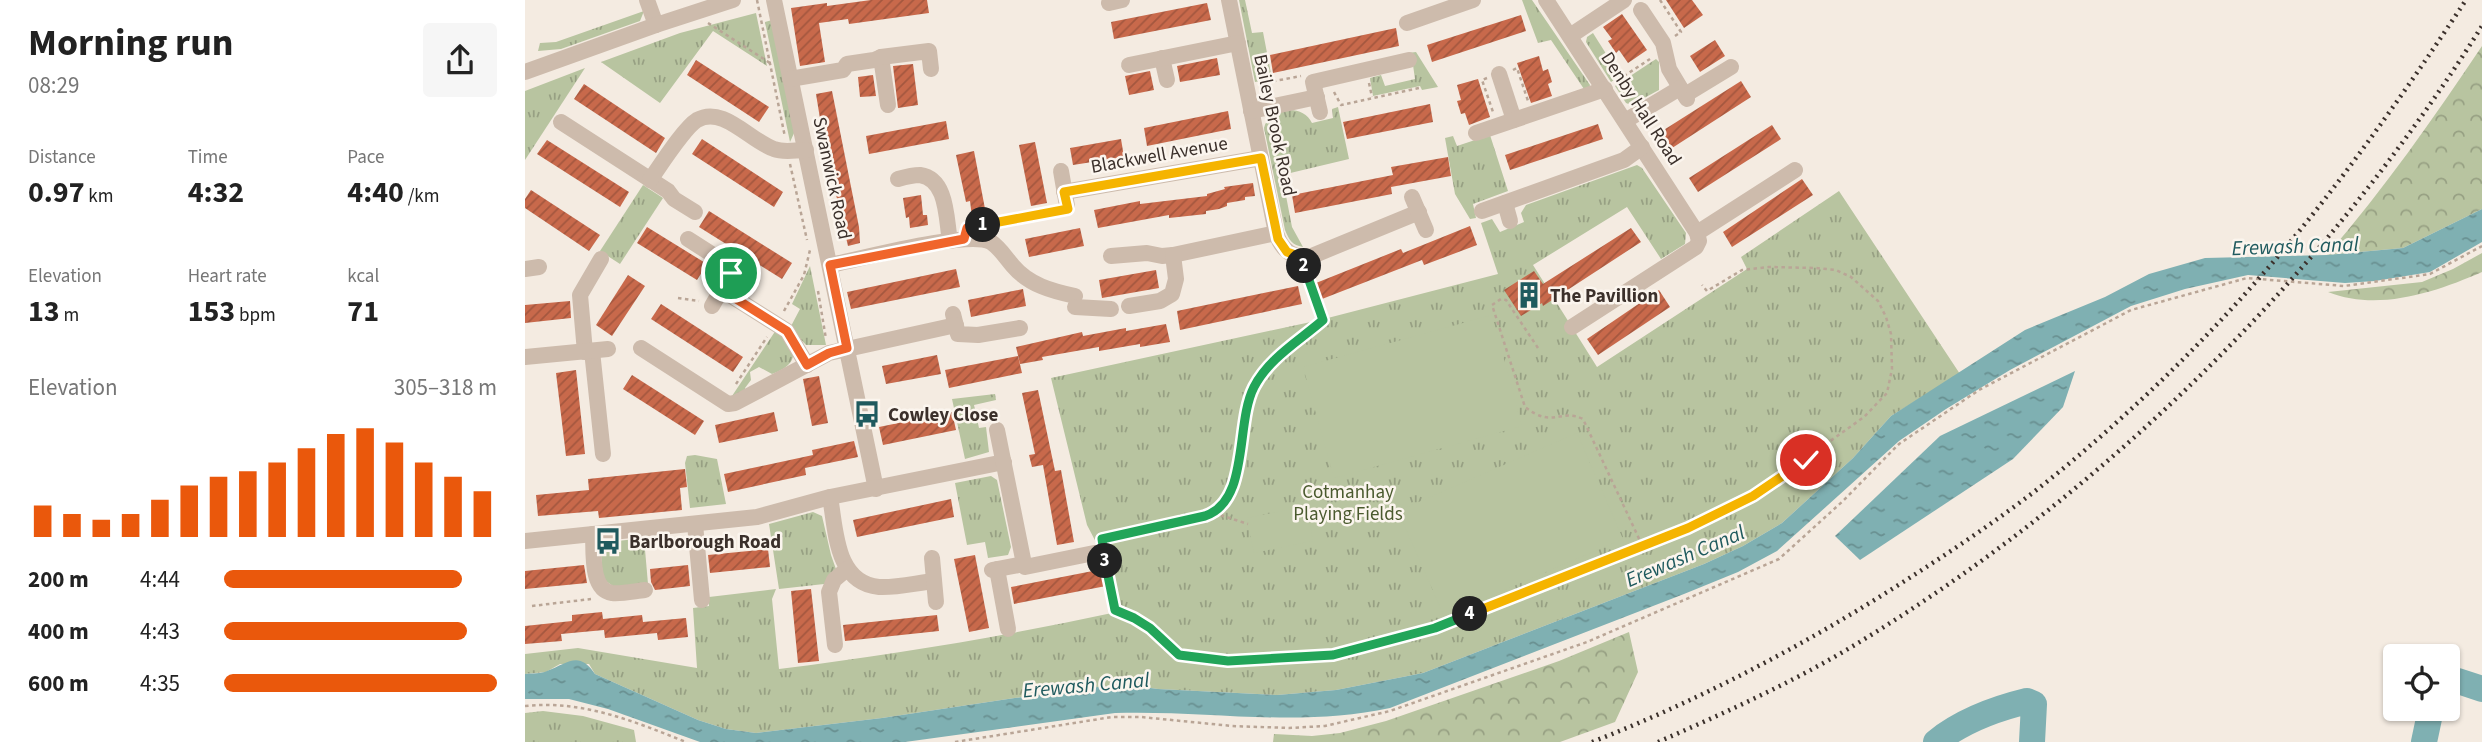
<!DOCTYPE html>
<html lang="en">
<head>
<meta charset="utf-8">
<style>
	:root { --surface:#fff; --page:#f6f6f6; --text:#222; --muted:#767676; --accent:#ea580c }
	body { margin:0; font-family:"Source Sans 3",sans-serif; background:var(--page); color:var(--text); height:100vh; display:flex; flex-direction:column; font-size:26px; white-space:nowrap }
	* { box-sizing:border-box; margin:0 }
	p { font-size:23px; color:var(--muted) }
	.icon { flex:none; width:38px; height:38px; fill:none; stroke:currentColor; stroke-width:2; stroke-linecap:round; stroke-linejoin:round }
	.map { position:relative; flex:1; overflow:hidden }
	.drawer { display:flex; flex-direction:column; background:var(--surface); width:525px }
	.drawer>* { flex:none }
	.buttons { position:absolute; left:1858px; top:644px; display:grid; gap:14px }
	.buttons a { display:grid; place-items:center; width:77px; height:77px; border-radius:7px; background:var(--surface); box-shadow:0 2px 5px #0004; font-size:35px }
	.pin { position:absolute; display:grid; place-items:center; width:60px; height:60px; color:#fff; margin:-30px; border:4px solid #fff; border-radius:50%; box-shadow:0 2px 7px #0007 }
	.km { position:absolute; width:35px; height:35px; margin:-18px; border-radius:50%; background:#222; color:#fff; font-size:19px; line-height:35px; text-align:center }
	.round { display:grid; place-items:center; flex:none; width:74px; height:74px; border-radius:7px; background:var(--page) }
	.overview { display:flex; align-items:center; justify-content:space-between; height:119px; padding:0 28px }
	h1 { font-size:38px; font-weight:700; line-height:52px }
	.stats { display:grid; grid-template-columns:repeat(3,1fr); gap:10px; height:119px; padding:7px 28px }
	.stats div { display:grid; align-content:center }
	.stats b { font-size:30px; font-weight:700 }
	.stats small { font-size:19px; font-weight:400 }
	.stats p { font-size:19px }
	.chart { height:196px; padding:14px 28px }
	.chart p { display:flex; justify-content:space-between }
	.chart svg { width:100%; height:126px; margin-top:7px; stroke:var(--accent); stroke-width:6 }
	ul { padding:0 28px; list-style:none; font-size:23px }
	li { display:grid; grid-template-columns:112px 84px 1fr; align-items:center; height:52px }
	li i { height:18px; border-radius:9px; background:var(--accent) }
	main { display:flex; flex:1; min-height:0 }
	.map>svg:first-child { display:block }
	.grass { fill:url(#grass-tufts) }
	.forest { fill:url(#forest-crowns) }
	.pitch { fill:#b8c4a0 }
	.water { fill:url(#water-ripples) }
	.lines { fill:none; stroke-linecap:round; stroke-linejoin:round }
	.river { stroke:#7fb0b2; stroke-width:26 }
	.building { fill:url(#building-hatch) }
	.path { stroke:#b9a596; stroke-width:2.5; stroke-dasharray:3.5 3.5; stroke-linecap:butt }
	.minor { stroke:#cdbbac; stroke-width:16 }
	.rail { stroke:#3b302b; stroke-width:4.5; stroke-dasharray:2 5; stroke-linecap:butt }
	.split-1-casing { stroke:#fff; stroke-width:14 }
	.split-2-casing { stroke:#fff; stroke-width:14 }
	.split-3-casing { stroke:#fff; stroke-width:14 }
	.split-4-casing { stroke:#fff; stroke-width:14 }
	.split-5-casing { stroke:#fff; stroke-width:14 }
	.split-1 { stroke:#f0652b; stroke-width:9 }
	.split-2 { stroke:#f5b400; stroke-width:9 }
	.split-3 { stroke:#22a559; stroke-width:9 }
	.split-4 { stroke:#22a559; stroke-width:9 }
	.split-5 { stroke:#f5b400; stroke-width:9 }
	.labels { text-anchor:middle; stroke-width:5; stroke-linejoin:round; paint-order:stroke }
	.street-label { font-size:19px; fill:#3b302b; stroke:#fbf5ee }
	.poi-label { font-size:19px; font-weight:bold; fill:#3b302b; stroke:#fbf5ee; text-anchor:start }
	.park-label { font-size:19px; fill:#4a5a2e; stroke:#fbf5ee }
	.water-label { font-size:21px; font-style:italic; fill:#1f5a5e; stroke:#fbf5ee }
</style>
</head>
<body>
<main>
<section class="drawer">
<div class="overview"><div><h1>Morning run</h1><p>08:29</p></div><a class="round"><svg class="icon" aria-label="share" viewBox="0 0 24 24"><path d="M12 15V3M7 8l5-5 5 5M5 13v7h14v-7"/></svg></a></div>
<div class="stats">
<div><p>Distance</p><b>0.97<small> km</small></b></div>
<div><p>Time</p><b>4:32</b></div>
<div><p>Pace</p><b>4:40<small> /km</small></b></div>
</div>
<div class="stats">
<div><p>Elevation</p><b>13<small> m</small></b></div>
<div><p>Heart rate</p><b>153<small> bpm</small></b></div>
<div><p>kcal</p><b>71</b></div>
</div>
<div class="chart"><p><span>Elevation</span>305–318 m</p>
<svg viewBox="0 0 160 44" preserveAspectRatio="none"><path d="M5 44V33M15 44V36M25 44V38M35 44V36M45 44V31M55 44V26M65 44V23M75 44V21M85 44V18M95 44V13M105 44V8M115 44V6M125 44V11M135 44V18M145 44V23M155 44V28"/></svg>
</div>
<ul>
<li><b>200 m</b>4:44<i style="width:87%"></i></li>
<li><b>400 m</b>4:43<i style="width:89%"></i></li>
<li><b>600 m</b>4:35<i style="width:100%"></i></li>
</ul>
</section>
<div class="map">
<svg width="1957" height="742" viewBox="0 0 1957 742">
	<defs>
		<pattern id="grass-tufts" width="24" height="20" patternUnits="userSpaceOnUse" patternTransform="scale(1.75)"><rect width="24" height="20" fill="#b8c4a0"/><path d="M3 7l-1-3M5 7V3M7 7l1-3M15 17l-1-3M17 17v-4M19 17l1-3" fill="none" stroke="#97a083"/></pattern>
		<pattern id="forest-crowns" width="20" height="18" patternUnits="userSpaceOnUse" patternTransform="scale(1.75)"><rect width="20" height="18" fill="#b8c4a0"/><path d="M2 6a3 3 0 1 1 6 0M12 15a3 3 0 1 1 6 0" fill="none" stroke="#97a083"/></pattern>
		<pattern id="water-ripples" width="26" height="14" patternUnits="userSpaceOnUse" patternTransform="scale(1.75)"><rect width="26" height="14" fill="#7fb0b2"/><path d="M2 4q2-2 4 0t4 0M15 11q2-2 4 0t4 0" fill="none" stroke="#699091"/></pattern>
		<pattern id="building-hatch" width="6" height="6" patternUnits="userSpaceOnUse" patternTransform="scale(1.75)"><rect width="6" height="6" fill="#c8694b"/><path d="M-1 1l2-2M0 6l6-6M5 7l2-2" fill="none" stroke="#a4573f"/></pattern>
	</defs>
	<rect width="100%" height="100%" fill="#f4ebe1"/>
	<!-- grass -->
	<g class="grass">
		<path d="M714 0H720L727 33 738 32 747 79 730 82Z"/>
		<path d="M997 0H1007L1065 85 1064 88 1059 89 1026 40 1013 43Z"/>
		<path d="M119 11 115 21 36 49 13 51 15 43 31 42Z"/>
		<path d="M231 13 242 66 188 31 135 103 76 62 155 33Z"/>
		<path d="M247 20 270 131 265 142 240 22Z"/>
		<path d="M1068 33 1095 76 1086 82 1061 42 1062 37Z"/>
		<path d="M891 52 913 87 897 90 895 86 848 96 845 78 856 75 860 86 890 79 887 58 883 53Z"/>
		<path d="M1131 59 1134 62V90L1106 105 1101 103 1090 86Z"/>
		<path d="M60 68 0 160V91Z"/>
		<path d="M813 107 824 159 757 175 767 227 778 247C767 245 764 240 760 230L739 128C744 107 778 103 787 123L808 118 807 109Z"/>
		<path d="M965 135 983 191 948 204 951 218 945 219 930 194 920 138 928 136 932 146Z"/>
		<path d="M1112 165 1117 168 1161 233 1160 244 1136 259 1102 207 1008 265 1072 367 1222 269 1216 257 1314 191 1435 374 1366 416 1328 458 1257 523 1218 546 1179 564 898 673 811 690 752 695 633 689 602 685 557 688 357 718 231 733 201 729 173 720 70 674 64 664H35L21 672 0 674V654L53 648 172 668 168 608 184 606V597L251 589 247 599 254 669C366 655 476 637 587 613L574 548 562 525 526 378 795 320 973 274 956 223 967 219 975 232 999 222 996 213 1001 205Z"/>
		<path d="M118 185 138 198 95 264 75 251Z"/>
		<path d="M285 266 301 345H281L265 328 275 309 267 304Z"/>
		<path d="M251 330C273 348 276 363 247 374L234 367 225 372 226 380 220 388 221 392 205 399Z"/>
		<path d="M470 394 471 400 449 405 454 428 461 427 464 452 440 459 427 399Z"/>
		<path d="M170 455 192 459 201 504 165 508 160 463 162 456Z"/>
		<path d="M466 476 472 480 486 547 483 555 463 558 460 542 442 545 430 483Z"/>
		<path d="M288 512 297 516 306 555 312 572 299 584 254 589 244 524Z"/>
		<path d="M119 538 123 584 89 587 78 579 75 543Z"/>
		<path d="M18 711 58 716 109 730 111 742H0V713Z"/>
	</g>
	<!-- forest -->
	<g class="forest">
		<path d="M1957 46V209L1878 248 1802 255C1859 189 1908 119 1957 46Z"/>
		<path d="M1957 253V272C1911 292 1853 312 1803 292L1897 282 1928 269Z"/>
		<path d="M1104 632 1113 672 1090 722 1035 742H748L749 734 787 736 815 733 861 721 1034 661Z"/>
	</g>
	<!-- pitch -->
	<g class="pitch">
		<path d="M967 315 997 426 809 478 778 367Z"/>
		<path d="M1052 433 1098 539 919 616 873 511Z"/>
		<path d="M782 506 788 541 729 553 722 518Z"/>
	</g>
	<!-- water -->
	<g class="water">
		<path d="M1957 209V242L1905 272 1850 281 1820 283 1723 275 1660 289 1606 306 1485 370 1421 409 1374 441 1252 551 1213 572 1159 594 865 708C773 728 683 710 590 713L380 742H175L83 709 44 699H0V674C7 673 16 674 22 671 43 663 54 650 70 674L173 720 201 729 231 733 357 718 557 688 603 685 633 689 752 695 811 690 898 673 1179 564 1218 546 1257 523 1328 458 1366 416 1500 330 1580 297 1624 274 1680 258 1802 255 1878 248Z"/>
		<path d="M1550 371 1538 407 1488 459 1335 560 1310 536 1415 436Z"/>
	</g>
	<g class="lines">
		<!-- river -->
		<g class="river">
			<path d="M1923 685 1933 681 1957 689"/>
			<path d="M1411 742C1437 721 1469 709 1502 701L1509 704 1507 742"/>
			<path d="M1899 742 1906 709"/>
		</g>
	</g>
	<!-- building -->
	<g class="building">
		<path d="M346 0H402L404 13 324 24 323 19 294 23 300 62 275 66 266 8 302 3V6Z"/>
		<path d="M1141 0H1167L1178 15 1159 28Z"/>
		<path d="M682 3 686 20 589 39 586 22Z"/>
		<path d="M1097 14 1122 50 1103 63 1094 50 1091 53 1083 41 1087 39 1078 27Z"/>
		<path d="M996 15 1001 31 907 62 902 45Z"/>
		<path d="M871 28 874 46 748 73 745 55Z"/>
		<path d="M1190 40 1200 56 1175 72 1165 56Z"/>
		<path d="M1014 56 1018 71 1023 69 1027 82 1023 84 1027 96 1006 103 992 63Z"/>
		<path d="M692 58 695 75 655 82 652 66Z"/>
		<path d="M171 60 244 107 234 122 162 75Z"/>
		<path d="M388 64 393 105 373 108 368 66Z"/>
		<path d="M625 71 629 90 604 95 600 76Z"/>
		<path d="M348 75 351 96 335 97 333 77Z"/>
		<path d="M953 79 965 117 944 125 940 113 936 114 932 101 936 100 932 85Z"/>
		<path d="M1216 81 1226 97 1144 150 1134 133Z"/>
		<path d="M59 84 140 138 131 153 49 99Z"/>
		<path d="M307 91 334 227 335 243 323 246 299 143 291 94Z"/>
		<path d="M905 104 908 122 822 139 818 122Z"/>
		<path d="M703 111 706 129 622 146 619 128Z"/>
		<path d="M421 121 424 139 344 154 341 136Z"/>
		<path d="M1073 124 1078 139 985 170 980 155Z"/>
		<path d="M1247 125 1256 139 1173 192 1164 178Z"/>
		<path d="M177 139 258 192 249 207 167 154Z"/>
		<path d="M596 139 599 157 548 165 545 148Z"/>
		<path d="M22 140 104 192 95 207 12 154Z"/>
		<path d="M510 142 522 203 506 206 494 145Z"/>
		<path d="M449 151 461 214 447 217 445 201 441 202 431 155Z"/>
		<path d="M923 157 926 176 866 187 867 194 770 213 767 195 868 175 866 167Z"/>
		<path d="M1277 179 1288 195 1207 247 1198 232Z"/>
		<path d="M728 183 730 196 720 197V200L702 203V206L694 209 681 211V214L644 218V215L573 228 569 210 615 201V204L682 196V194L700 189 699 187Z"/>
		<path d="M6 190 75 235 64 251 0 208V199Z"/>
		<path d="M396 195 398 215H402L403 225 385 228 384 217 381 218 378 198Z"/>
		<path d="M184 211 267 263 257 279 174 227Z"/>
		<path d="M945 226 952 245 899 265 897 260 797 299 791 283 876 249 878 253Z"/>
		<path d="M122 227 182 264 172 280 112 243Z"/>
		<path d="M555 228 559 246 504 257 500 239Z"/>
		<path d="M1106 228 1116 242 1018 306 1017 303 996 316 979 290 1009 271 1018 284Z"/>
		<path d="M431 269 435 287 326 309 322 292Z"/>
		<path d="M631 270 634 288 577 298 574 280Z"/>
		<path d="M103 275 120 286 87 336 71 325Z"/>
		<path d="M773 286 777 304 655 330 652 311Z"/>
		<path d="M498 289 501 306 446 317 443 300Z"/>
		<path d="M1134 290 1145 307 1073 355 1062 339Z"/>
		<path d="M45 301 46 318 0 323V305Z"/>
		<path d="M136 304 218 357 208 372 126 319Z"/>
		<path d="M641 324 645 342 615 347V344L574 351V347L517 357 518 360 495 364 491 347 557 332 558 336 601 328V331Z"/>
		<path d="M412 355 416 374 361 384 357 366Z"/>
		<path d="M493 356 497 373 424 388 420 370Z"/>
		<path d="M51 370 60 454 41 456 31 373Z"/>
		<path d="M107 375 179 421 170 435 98 389Z"/>
		<path d="M294 376 303 423 287 426 278 379Z"/>
		<path d="M513 390 530 471 536 470 549 542 532 545 518 465 507 467 504 455 510 454 497 393Z"/>
		<path d="M249 412 253 431 194 443 190 425Z"/>
		<path d="M427 412 431 430 358 445 354 427Z"/>
		<path d="M329 441 333 457 280 468 281 475 203 492 199 474 288 455 287 450Z"/>
		<path d="M160 469 162 487 155 488 157 510 74 518 73 511 13 516 11 495 64 490 63 479Z"/>
		<path d="M426 499 429 517 332 537 328 520Z"/>
		<path d="M243 549 245 567 185 573 183 555Z"/>
		<path d="M450 555 464 628 444 632 429 559Z"/>
		<path d="M59 565 62 583 0 589V571Z"/>
		<path d="M163 565 165 586 130 590 126 582 125 569Z"/>
		<path d="M578 569 581 586 489 604 486 587Z"/>
		<path d="M286 589 294 661 273 663 266 591Z"/>
		<path d="M77 612 78 619 117 615 118 622 161 618 163 637 133 640 132 633 80 638 79 630 36 634 37 641 0 644V626L47 621V615Z"/>
		<path d="M412 615 414 631 320 641 318 625Z"/>
	</g>
	<g class="lines">
		<!-- path -->
		<g class="path">
			<path d="M232 0 260 137"/>
			<path d="M1135 0 1156 32 1150 36"/>
			<path d="M183 23 245 63"/>
			<path d="M988 70 992 68 1003 101"/>
			<path d="M962 78 957 80 968 112"/>
			<path d="M1093 80 1125 59"/>
			<path d="M844 83 847 97"/>
			<path d="M734 84 776 76"/>
			<path d="M809 92 816 105 894 88"/>
			<path d="M265 164 282 240"/>
			<path d="M459 224 528 212"/>
			<path d="M293 291 301 339"/>
			<path d="M153 298 174 301"/>
			<path d="M259 311 279 275 285 250"/>
			<path d="M1013 348 981 300 976 299 967 305 1000 407C1028 429 1035 408 1058 419L1117 545"/>
			<path d="M211 384 242 337"/>
			<path d="M689 513 723 524"/>
			<path d="M577 542V539L680 516C726 501 710 425 729 387 744 358 774 341 798 320L780 271"/>
			<path d="M581 564 590 610 609 618 625 628 654 655 703 661 808 655 910 628 1163 528 1228 496 1339 417 1362 393 1367 369 1366 334 1361 317 1353 301 1326 277 1311 270 1291 268 1244 267 1217 270 1182 291 1177 285"/>
			<path d="M7 606 66 599"/>
			<path d="M0 706C58 700 108 721 161 742"/>
			<path d="M430 742 587 717H616L707 726 764 728 800 726 865 711 1062 642 1254 559 1318 501 1374 444 1454 390 1606 310 1722 278 1819 286 1905 274 1957 246"/>
		</g>
		<!-- minor -->
		<g class="minor">
			<path d="M122 0 131 25"/>
			<path d="M249 0 351 489"/>
			<path d="M704 0 751 233C757 251 768 259 787 256L894 212"/>
			<path d="M1021 0 1172 233 1174 241 1171 247 1047 327"/>
			<path d="M584 3 597 0"/>
			<path d="M1116 10 1138 43 1144 69 1162 99"/>
			<path d="M882 23 948 0"/>
			<path d="M1045 36 1099 0"/>
			<path d="M356 57 363 105"/>
			<path d="M637 58 642 80"/>
			<path d="M604 65 713 43"/>
			<path d="M0 72 131 25 208 0"/>
			<path d="M974 74 989 120"/>
			<path d="M265 79 318 70 322 64 349 60 356 57 404 51 406 69"/>
			<path d="M1160 95 1206 67"/>
			<path d="M726 111 792 97"/>
			<path d="M795 112 788 82 884 60"/>
			<path d="M1100 121 1155 88"/>
			<path d="M36 122 143 191 149 199 170 212"/>
			<path d="M951 133 1080 89"/>
			<path d="M536 171 542 206"/>
			<path d="M373 179C380 177 388 175 395 175 423 179 421 220 425 241"/>
			<path d="M125 180C135 166 159 128 172 120 198 105 225 141 249 149 259 153 270 150 281 150"/>
			<path d="M539 192 736 158"/>
			<path d="M887 197 901 230"/>
			<path d="M980 203 985 221"/>
			<path d="M957 211 1099 160 1117 147"/>
			<path d="M1172 233 1270 170"/>
			<path d="M163 239 188 255 206 273 187 306"/>
			<path d="M586 256 622 253 637 256 648 255"/>
			<path d="M305 265C336 259 442 230 466 242 475 248 481 258 488 266 504 285 527 291 550 296"/>
			<path d="M0 269 14 267"/>
			<path d="M197 290 262 331 282 365"/>
			<path d="M604 306 635 301 647 294 651 279 648 255 751 233"/>
			<path d="M550 307 586 309"/>
			<path d="M428 314 433 334 453 335 495 328"/>
			<path d="M116 348 203 404 210 403 304 353 431 325"/>
			<path d="M67 351 78 454"/>
			<path d="M60 352 55 295 76 259"/>
			<path d="M0 357 83 349"/>
			<path d="M305 497C311 529 310 583 354 587 371 588 391 583 409 581"/>
			<path d="M170 524 177 600"/>
			<path d="M68 534C69 551 65 590 87 593 97 594 110 591 120 590"/>
			<path d="M0 541 232 517 305 497 479 462"/>
			<path d="M407 558 411 602"/>
			<path d="M499 564 500 567 569 553"/>
			<path d="M472 569 483 629"/>
			<path d="M467 570 499 564 472 430"/>
			<path d="M310 645 304 592 309 580 322 569"/>
		</g>
		<!-- rail -->
		<g class="rail">
			<path d="M1067 742C1180 698 1287 641 1389 575 1431 548 1474 519 1514 488 1611 411 1702 320 1780 224 1838 152 1890 77 1941 0"/>
			<path d="M1133 742C1197 714 1262 685 1323 649 1577 497 1799 277 1957 26"/>
		</g>
	</g>
	<g class="lines">
		<defs>
			<path id="split-1" d="M206 273 197 290 262 331 282 365 304 353 322 348 305 265 439 239 442 228 458 225"/>
			<path id="split-2" d="M458 225 543 209 539 192 736 158 753 239 762 252 776 257 779 266"/>
			<path id="split-3" d="M580 561 577 539 680 516C725 501 710 424 729 387 744 358 774 341 798 320L779 266"/>
			<path id="split-4" d="M580 561 590 610 609 618 625 628 654 655 703 661 808 655 910 628 945 614"/>
			<path id="split-5" d="M945 614 1163 528 1228 496 1281 460"/>
		</defs>
		<!-- split-1 casing -->
		<use href="#split-1" class="split-1-casing"/>
		<!-- split-2 casing -->
		<use href="#split-2" class="split-2-casing"/>
		<!-- split-3 casing -->
		<use href="#split-3" class="split-3-casing"/>
		<!-- split-4 casing -->
		<use href="#split-4" class="split-4-casing"/>
		<!-- split-5 casing -->
		<use href="#split-5" class="split-5-casing"/>
		<!-- split-1 -->
		<use href="#split-1" class="split-1"/>
		<!-- split-2 -->
		<use href="#split-2" class="split-2"/>
		<!-- split-3 -->
		<use href="#split-3" class="split-3"/>
		<!-- split-4 -->
		<use href="#split-4" class="split-4"/>
		<!-- split-5 -->
		<use href="#split-5" class="split-5"/>
	</g>
	<!-- icons -->
	<defs>
		<symbol id="building-bare" viewBox="-9 -9 18 18"><path d="M-4-6H4V6H1V3H-1V6H-4ZM-2.5-4.3h1.7v1.8h-1.7ZM.8-4.3h1.7v1.8H.8ZM-2.5-1h1.7V.8h-1.7ZM.8-1h1.7V.8H.8Z" fill="#1f5a5e" stroke="#fbf5ee" stroke-width="2.5" paint-order="stroke"/></symbol>
		<symbol id="bus-bare" viewBox="-9 -9 18 18"><path d="M-5-6H5V4H4V6H2V4H-2V6H-4V4H-5ZM-3.5-4V0h7V-4ZM-3.5 1.2v1.5H-2V1.2ZM2 1.2v1.5H3.5V1.2Z" fill="#1f5a5e" stroke="#fbf5ee" stroke-width="2.5" paint-order="stroke"/></symbol>
	</defs>
	<g fill-rule="evenodd">
		<use href="#building-bare" x="985" y="276" width="38" height="38"/>
		<use href="#bus-bare" x="323" y="395" width="38" height="38"/>
		<use href="#bus-bare" x="64" y="522" width="38" height="38"/>
	</g>
	<g class="labels">
		<!-- street labels -->
		<g class="street-label">
			<text transform="translate(1117 108) rotate(57)" y="7">Denby Hall Road</text>
			<text transform="translate(751 125) rotate(78)" y="7">Bailey Brook Road</text>
			<text transform="translate(634 154) rotate(-10)" y="7">Blackwell Avenue</text>
			<text transform="translate(308 178) rotate(78)" y="7">Swanwick Road</text>
		</g>
		<!-- poi labels -->
		<g class="poi-label">
			<text x="1025" y="302">The Pavillion</text>
			<text x="363" y="421">Cowley Close</text>
			<text x="104" y="548">Barlborough Road</text>
		</g>
		<!-- park labels -->
		<g class="park-label">
			<text x="823" y="498">Cotmanhay<tspan x="823" dy="22">Playing Fields</tspan></text>
		</g>
		<!-- water labels -->
		<g class="water-label">
			<text transform="translate(1770 246) rotate(-2)" y="7">Erewash Canal</text>
			<text transform="translate(1160 556) rotate(-23)" y="7">Erewash Canal</text>
			<text transform="translate(561 685) rotate(-5)" y="7">Erewash Canal</text>
		</g>
	</g>
</svg>
<div class="buttons">
<a><svg class="icon" aria-label="locate" viewBox="0 0 24 24"><circle cx="12" cy="12" r="6"/><path d="M12 2v4M12 18v4M2 12h4M18 12h4"/></svg></a>
</div>
<div class="pin" style="left:206px;top:273px;background:#1e9e55"><svg class="icon" aria-label="arrive" viewBox="0 0 24 24"><path d="M6 21V4h12l-3 4 3 4H6"/></svg></div>
<div class="pin" style="left:1281px;top:460px;background:#d93025"><svg class="icon" aria-label="check" viewBox="0 0 24 24"><path d="M5 12l5 5 9-10"/></svg></div>
<b class="km" style="left:458px;top:225px">1</b>
<b class="km" style="left:779px;top:266px">2</b>
<b class="km" style="left:580px;top:561px">3</b>
<b class="km" style="left:945px;top:614px">4</b>
</div>
</main>
</body>
</html>
